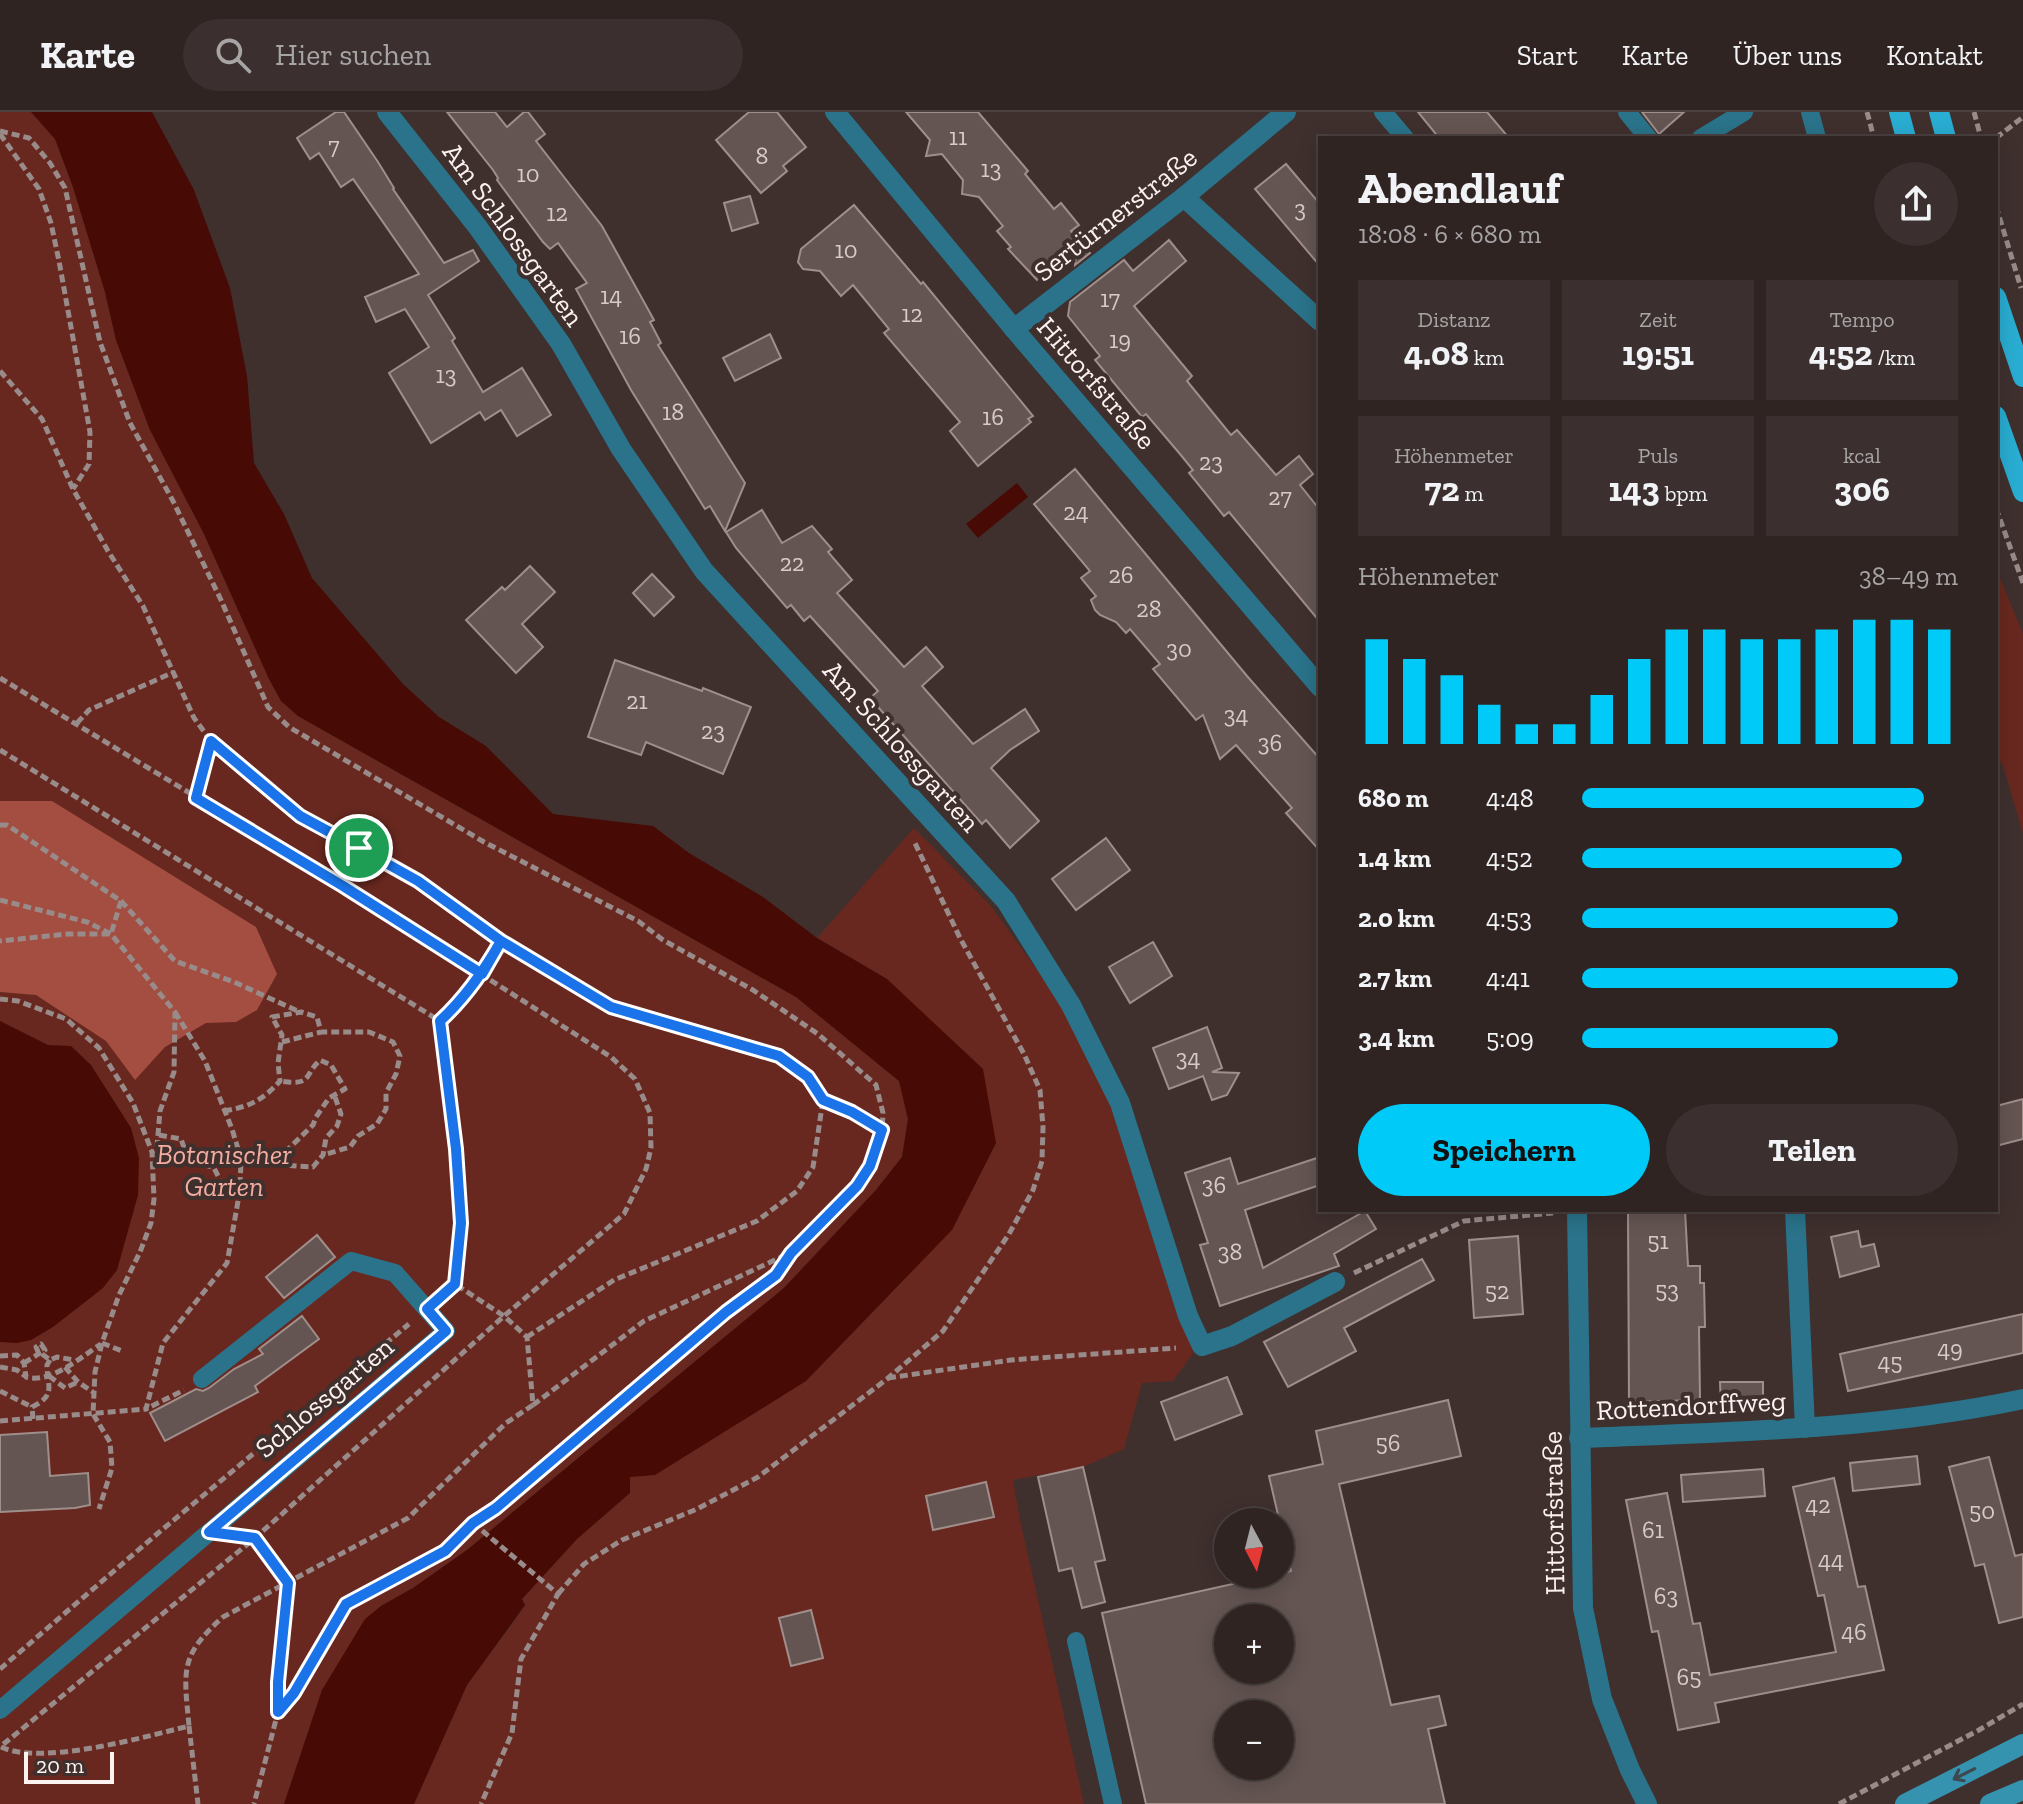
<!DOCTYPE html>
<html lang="de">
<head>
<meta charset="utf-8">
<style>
	:root { --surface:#2f2422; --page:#3b302f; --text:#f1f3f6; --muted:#a7a4a5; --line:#4a4140; --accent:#00cbf8 }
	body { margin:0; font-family:"Zilla Slab",serif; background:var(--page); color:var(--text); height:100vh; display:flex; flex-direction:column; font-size:30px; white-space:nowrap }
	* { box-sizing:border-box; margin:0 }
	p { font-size:26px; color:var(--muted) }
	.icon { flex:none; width:44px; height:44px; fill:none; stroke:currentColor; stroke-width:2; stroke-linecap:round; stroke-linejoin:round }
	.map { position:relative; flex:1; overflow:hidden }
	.sheet { position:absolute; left:1318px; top:24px; width:680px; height:1076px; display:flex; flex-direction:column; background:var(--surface); border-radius:0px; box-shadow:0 4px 20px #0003,0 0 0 2px var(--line) }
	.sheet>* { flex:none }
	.needle { width:52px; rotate:173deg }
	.controls { position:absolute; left:1214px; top:1396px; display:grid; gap:16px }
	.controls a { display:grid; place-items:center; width:80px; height:80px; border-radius:50%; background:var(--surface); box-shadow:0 4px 20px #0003,0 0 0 2px var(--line); font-size:40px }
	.scale { position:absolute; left:24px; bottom:20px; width:90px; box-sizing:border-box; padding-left:8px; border:4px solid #fcf2f0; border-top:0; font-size:22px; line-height:28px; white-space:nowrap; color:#fcf2f0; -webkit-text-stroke:6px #3f302e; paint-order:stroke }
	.pin { position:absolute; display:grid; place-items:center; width:68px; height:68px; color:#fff; margin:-34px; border:4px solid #fff; border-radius:50%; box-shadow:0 2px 8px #0007 }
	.round { display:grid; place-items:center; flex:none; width:84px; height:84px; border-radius:42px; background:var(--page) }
	.summary { display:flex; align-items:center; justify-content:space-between; height:136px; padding:0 40px }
	h1 { font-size:44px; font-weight:800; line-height:60px }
	.stats { display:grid; grid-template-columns:repeat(3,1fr); gap:12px; height:136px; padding:8px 40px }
	.stats div { display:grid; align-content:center; border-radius:0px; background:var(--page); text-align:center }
	.stats b { font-size:34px; font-weight:800 }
	.stats small { font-size:22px; font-weight:400 }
	.stats p { font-size:22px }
	.chart { height:224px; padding:16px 40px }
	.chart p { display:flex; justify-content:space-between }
	.chart svg { width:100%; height:144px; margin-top:8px; stroke:var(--accent); stroke-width:6 }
	.primary-button { display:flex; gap:16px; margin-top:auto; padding:16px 40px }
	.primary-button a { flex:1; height:92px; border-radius:48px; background:var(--accent); color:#111; font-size:32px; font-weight:800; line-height:92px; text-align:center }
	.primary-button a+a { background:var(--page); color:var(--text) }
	ul { padding:0 40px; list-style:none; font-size:26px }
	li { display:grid; grid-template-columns:128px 96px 1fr; align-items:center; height:60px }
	li i { height:20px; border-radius:10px; background:var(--accent) }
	header { display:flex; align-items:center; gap:48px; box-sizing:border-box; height:112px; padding:0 40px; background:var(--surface); border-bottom:2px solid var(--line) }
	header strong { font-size:38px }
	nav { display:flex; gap:44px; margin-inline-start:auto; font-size:28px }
	.search { width:560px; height:72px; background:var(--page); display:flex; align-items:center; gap:20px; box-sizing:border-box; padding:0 28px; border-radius:44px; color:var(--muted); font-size:30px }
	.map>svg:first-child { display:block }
	.green { fill:#68281f }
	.forest { fill:#a34e41 }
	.water { fill:#470a04 }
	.building { fill:#645552; stroke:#a08e8b; stroke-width:2; fill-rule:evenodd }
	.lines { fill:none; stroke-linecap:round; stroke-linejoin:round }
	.path { stroke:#988b89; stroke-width:5; stroke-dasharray:8 4; stroke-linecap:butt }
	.lane { stroke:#2a738a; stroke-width:18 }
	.street { stroke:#2a738a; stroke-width:20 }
	.secondary { stroke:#3693b0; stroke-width:20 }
	.primary { stroke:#29add2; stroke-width:20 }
	.oneway { stroke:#3d494e }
	.route-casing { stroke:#fff; stroke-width:16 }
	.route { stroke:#1a73e8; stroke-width:10 }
	.labels { text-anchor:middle; stroke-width:8; stroke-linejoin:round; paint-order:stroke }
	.number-label { font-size:24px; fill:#d6cbc8 }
	.street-label { font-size:28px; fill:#fcf2f0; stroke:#3f302e }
	.park-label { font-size:28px; font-style:italic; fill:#f3ac9f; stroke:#3f302e }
</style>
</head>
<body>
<header>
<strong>Karte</strong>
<div class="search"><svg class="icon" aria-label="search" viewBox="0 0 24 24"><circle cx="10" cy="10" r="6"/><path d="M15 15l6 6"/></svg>Hier suchen</div>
<nav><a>Start</a><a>Karte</a><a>Über uns</a><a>Kontakt</a></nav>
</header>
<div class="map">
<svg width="2023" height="1692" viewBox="0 0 2023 1692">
	<rect width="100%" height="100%" fill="#3f302e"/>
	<!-- green -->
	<g class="green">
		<path d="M0 0H31L55 27 73 75 105 180 116 228 150 318 204 422 269 567 281 589 298 604 796 885 899 969 908 1007 902 1045 876 1078 784 1176 467 1438 413 1476 381 1494 322 1578 284 1692H0Z"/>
		<path d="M1996 456 2023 522V721L2004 657 1996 639Z"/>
		<path d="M914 716 991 794 1062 893 1116 998 1194 1240 1173 1269 1142 1271 1124 1337 1083 1355 1013 1368 1020 1408 1084 1692H414L467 1573 525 1494 522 1487 577 1427 629 1381V1365L922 1147 952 1117 996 1031 887 867 817 826Z"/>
	</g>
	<!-- forest -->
	<path class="forest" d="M0 689H52L256 815 277 862 257 898 236 910 206 911 165 935 135 968 106 929 36 883 0 880Z"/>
	<!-- water -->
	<g class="water">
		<path d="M31 0H152L194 78 230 176 247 264 254 351 284 402 312 466 403 572 439 605 486 634 553 702 653 714 689 741 763 785 817 826 887 867 983 957 996 1031 952 1118 806 1269 655 1363 630 1365V1381L577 1427 522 1487 525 1493 467 1573 414 1692H284L322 1578 365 1507 381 1494 413 1476 467 1438 784 1176 876 1078 902 1045 908 1007 899 969 796 885 298 604 281 589 269 567 204 422 150 318 116 228 105 180 73 75 55 27Z"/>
		<path d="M1017 371 1028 385 978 426 966 412Z"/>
		<path d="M0 909 48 933 71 934 91 953 131 1016 139 1046 138 1083 117 1158 103 1176 53 1215 31 1228 17 1231 0 1230Z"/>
	</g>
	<!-- building -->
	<g class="building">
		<path d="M336 0H344L378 50 394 76 393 77 444 151 473 138 479 149 428 183 455 226 452 229 483 280 522 256 551 303 517 324 501 298 485 308 480 300 431 331 389 261 429 235 405 197 376 210 365 185 419 162 353 67 341 75 319 41 310 47 297 26Z"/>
		<path d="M447 0H495L507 15 524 0H528L545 22 536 29 602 114 654 208 650 210 661 231 658 233 745 371 725 419 710 394 705 397 631 278 576 177 587 171 558 131 550 137 543 130 497 68 498 66 493 58Z"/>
		<path d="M749 0H777L806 35 783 54 787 59 761 81 716 28Z"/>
		<path d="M906 0H978L1028 59 1025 62 1054 97 1061 91 1079 113 1071 119 1090 141 1075 153 1077 135 1037 168 1008 137 1011 135 997 119 1003 114 979 85 962 82 963 68 942 42 926 44 930 28Z"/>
		<path d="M1418 0H1487L1509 26H1439Z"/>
		<path d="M1642 0H1684L1659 22Z"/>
		<path d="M1286 52 1320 92V154L1255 77Z"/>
		<path d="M750 84 758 111 732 119 724 91Z"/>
		<path d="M854 93 921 172 923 170 1033 304 1028 307 1031 310 978 354 950 319 960 310 884 221 889 217 853 173 841 184 820 159 803 157 798 150 801 137Z"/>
		<path d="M1169 128 1186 149 1134 194 1192 264 1187 269 1231 323 1237 318 1276 363 1299 344 1313 362 1300 373 1320 398V510L1229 400 1224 404 1189 361 1193 358 1180 342 1146 302 1142 305 1095 248 1100 244 1068 204 1070 190 1124 148 1133 159Z"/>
		<path d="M770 222 781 246 735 269 723 246Z"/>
		<path d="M1075 357 1247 564 1320 647V739L1286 701 1292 696 1236 633 1220 647 1203 603 1196 608 1153 557 1160 552 1130 517 1126 521 1116 510 1100 503 1095 498 1091 488 1096 484 1081 466 1090 459 1034 392Z"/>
		<path d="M762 398 782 431 812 414 832 437 828 440 852 468 837 481 904 555 926 535 943 555 922 574 973 632 1025 597 1039 619 1010 638 991 656 1039 709 1013 733 1010 736 986 708 982 712 870 586 878 579 810 504 804 509 791 493 787 496 736 436 726 420Z"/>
		<path d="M530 454 555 480 522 512 543 535 516 561 466 508 502 475 505 478Z"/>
		<path d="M652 462 674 485 654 504 633 481Z"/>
		<path d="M615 548 702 579 703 576 751 595 723 662 646 630 641 643 588 625Z"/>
		<path d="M1106 726 1130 758 1076 798 1052 767Z"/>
		<path d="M1153 830 1172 864 1130 891 1109 855Z"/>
		<path d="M1207 915 1222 956 1212 960 1239 961 1227 983 1212 988 1203 964 1169 977 1153 936Z"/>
		<path d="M2023 987V1027L1996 1034V994Z"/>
		<path d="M1320 1045V1073L1245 1098 1263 1156 1365 1099 1376 1117 1334 1142 1339 1154 1220 1194 1200 1133 1208 1131 1185 1061 1230 1046 1238 1072Z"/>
		<path d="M1628 1098H1685L1688 1154H1700V1171H1704L1705 1215H1699L1700 1288 1629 1290Z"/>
		<path d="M1858 1119 1861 1135 1874 1132 1879 1154 1840 1165 1831 1125Z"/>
		<path d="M317 1123 335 1145 284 1186 266 1165Z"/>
		<path d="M1518 1124 1523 1202 1474 1206 1469 1128Z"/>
		<path d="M1422 1147 1434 1168 1344 1216 1356 1239 1288 1275 1264 1230Z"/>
		<path d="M2023 1202V1241L1848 1279 1840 1242Z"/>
		<path d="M302 1204 319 1227 255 1274 258 1280 165 1329 150 1301 196 1277 203 1279 209 1276 234 1257 263 1242 259 1237Z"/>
		<path d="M1227 1265 1242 1302 1175 1328 1161 1290Z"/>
		<path d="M1720 1270H1763V1294L1721 1295Z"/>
		<path d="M1448 1288 1461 1344 1339 1372 1391 1593 1439 1584 1446 1613 1428 1617 1445 1692H1146L1102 1501 1291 1459 1269 1364 1323 1352 1316 1319ZM1228 1506H1280V1558H1228ZM1228 1602H1280V1654H1228Z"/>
		<path d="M47 1320 50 1364 88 1361 90 1393 75 1396 0 1400V1323Z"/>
		<path d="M1917 1344 1920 1372 1853 1379 1850 1351Z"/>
		<path d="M1989 1345 2015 1444 2023 1442V1505L1999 1511 1984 1452 1975 1454 1949 1355Z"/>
		<path d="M1083 1355 1105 1448 1095 1450 1105 1490 1082 1496 1072 1456 1059 1459 1038 1365Z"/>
		<path d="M1763 1357 1765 1384 1683 1390 1681 1363Z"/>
		<path d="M1834 1366 1858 1475 1865 1474 1884 1558 1715 1591 1719 1610 1678 1618 1658 1519 1652 1520 1626 1388 1667 1381 1693 1512 1700 1511 1710 1563 1836 1540 1824 1483 1818 1484 1793 1375Z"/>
		<path d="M986 1370 994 1405 933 1418 926 1384Z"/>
		<path d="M811 1498 823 1546 791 1554 779 1506Z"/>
	</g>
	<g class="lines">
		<!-- path -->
		<g class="path">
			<path d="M1867 0 1874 26"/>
			<path d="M1974 0 1981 26"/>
			<path d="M0 19 29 26 50 51 65 76 100 230 130 311 173 389 221 488 268 595 289 615 484 730 638 809 663 828 753 878 818 922 876 973 883 1001 882 1018 870 1054 857 1074 791 1141 776 1163 726 1200 496 1396 473 1411 445 1439 346 1492 294 1581 278 1600 254 1692"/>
			<path d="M0 22 39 77 51 111 59 149 90 320 89 352 73 377"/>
			<path d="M1996 26 2023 5"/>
			<path d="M1996 94 2021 176"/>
			<path d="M0 259 42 307 73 377 108 439 143 494 194 606 211 629 300 704 418 769 501 829 611 895 779 944 808 965 823 988 852 1000 881 1018"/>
			<path d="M1996 396 2023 471"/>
			<path d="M0 566 343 774 611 945 635 967 650 1001 651 1036 646 1057 624 1102 504 1204 255 1426 0 1635"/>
			<path d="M77 611 89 598 174 560"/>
			<path d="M0 638 440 909 456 1037 461 1111 455 1172 444 1182"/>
			<path d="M196 686 211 629"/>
			<path d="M0 713H7L121 789 111 822H67L0 829"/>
			<path d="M0 788 87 810 111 822 175 900 174 960 160 999 157 1035 152 1040"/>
			<path d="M121 789 175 849 234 870 300 900"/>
			<path d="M0 887 18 889 66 907 99 936 133 991 152 1040 154 1087 151 1111 140 1140 119 1183 102 1231 95 1260 93 1302 110 1330 112 1356 99 1397"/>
			<path d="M175 900 205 949 232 1017 241 1047 240 1078 227 1151 163 1231 146 1297 184 1278"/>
			<path d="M440 909C466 885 484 859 501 829"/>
			<path d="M282 930 321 920"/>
			<path d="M224 999C249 995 263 988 280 969L278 951 282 923 272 905 301 900 317 905 321 920H369L393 930 400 944 396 962 386 981V997L377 1012 358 1024 350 1035 323 1043"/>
			<path d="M159 1023 181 1027 188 1047 214 1056 224 1076 240 1078"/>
			<path d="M241 1047C265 1050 288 1054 313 1055L323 1043 326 1026 337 1014 341 1002 335 985"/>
			<path d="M278 1050 281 1044 313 1013 316 1005 329 986 345 977 331 953 320 948C303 964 313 974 280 969"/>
			<path d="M1354 1161 1464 1109 1553 1101"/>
			<path d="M527 1225 614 1168 757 1109 797 1079 813 1055 823 988"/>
			<path d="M102 1231 122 1239"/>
			<path d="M42 1242 50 1248 57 1245 74 1248"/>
			<path d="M0 1244 17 1243 24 1251 26 1265C51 1272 81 1245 101 1232"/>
			<path d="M24 1251 45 1238 41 1232 36 1235 39 1242"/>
			<path d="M0 1255 17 1258 25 1264"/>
			<path d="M65 1255 78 1270 93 1280"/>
			<path d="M49 1264 65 1276 78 1270"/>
			<path d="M888 1266 1011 1248 1176 1236"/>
			<path d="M0 1279 32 1295"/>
			<path d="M533 1293 644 1209 790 1141"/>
			<path d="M33 1307 32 1295C57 1283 47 1274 47 1253L50 1248"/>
			<path d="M0 1309 146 1297"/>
			<path d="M473 1411 558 1482 521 1547 512 1621 481 1692"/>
			<path d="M242 1425 255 1426 288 1471 278 1570V1600"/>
			<path d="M558 1482 584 1452 622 1428 697 1397 758 1365 887 1267 943 1219 1009 1122 1033 1078 1042 1049 1043 1015 1040 978 1024 942 960 826 914 729"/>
			<path d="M0 1557 157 1422 409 1212"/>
			<path d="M189 1614 198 1692"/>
			<path d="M1 1635C42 1654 144 1625 189 1614 184 1559 179 1544 223 1505L408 1406 506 1311 533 1293 527 1225 504 1204 455 1172"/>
			<path d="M1839 1692 1979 1618 2023 1592"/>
		</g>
		<!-- lane -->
		<g class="lane">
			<path d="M1383 0 1405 26"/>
			<path d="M1627 0 1648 26"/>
			<path d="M1810 0 1817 26"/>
			<path d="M1701 26 1744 0"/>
			<path d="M1076 1529 1113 1692"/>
			<path d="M0 1598 446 1219 395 1161 351 1149 202 1267"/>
		</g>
		<!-- street -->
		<g class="street">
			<path d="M387 0 477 114 561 232 621 337 704 459 1006 789 1071 893 1120 991 1188 1204 1202 1234 1232 1224 1335 1170"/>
			<path d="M835 0 1014 217 1320 575"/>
			<path d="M1184 85 1320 209"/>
			<path d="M1014 217 1184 85 1286 0"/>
			<path d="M1577 1098 1583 1496 1602 1587 1630 1658 1647 1692"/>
			<path d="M1795 1098 1805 1316"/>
			<path d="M1579 1326C1728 1320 1877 1318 2023 1287"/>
		</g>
		<!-- secondary -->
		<g class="secondary">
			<path d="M1905 1692 2023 1632"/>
			<path d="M1990 1692 2023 1678"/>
		</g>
		<!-- primary -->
		<g class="primary">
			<path d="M1899 0 1906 26"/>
			<path d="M1939 0 1946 26"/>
			<path d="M1996 185 2023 265"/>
			<path d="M1996 304 2023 380"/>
		</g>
	</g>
	<!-- one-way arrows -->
	<defs><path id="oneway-shaft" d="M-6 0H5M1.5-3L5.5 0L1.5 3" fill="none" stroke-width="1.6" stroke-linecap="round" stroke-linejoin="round" transform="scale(2)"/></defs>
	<use class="oneway" href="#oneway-shaft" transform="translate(1964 1662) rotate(153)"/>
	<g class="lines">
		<defs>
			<path id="route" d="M359 736 418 769 501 829C484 859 466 885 440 909L456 1037 461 1111 455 1172 427 1197 446 1219 209 1420 255 1426 288 1471 278 1570V1600L294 1581 346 1492 445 1439 473 1411 496 1396 726 1200 776 1163 791 1141 857 1074 870 1054 882 1018 852 1000 823 988 808 965 779 944 611 895 501 829 482 862 343 774 196 686 211 629 300 704 359 736"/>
		</defs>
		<!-- route casing -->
		<use href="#route" class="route-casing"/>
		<!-- route -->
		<use href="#route" class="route"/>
	</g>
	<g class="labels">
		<!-- number labels -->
		<g class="number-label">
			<text x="958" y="33">11</text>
			<text x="334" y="42">7</text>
			<text x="762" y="52">8</text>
			<text x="991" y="65">13</text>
			<text x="528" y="70">10</text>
			<text x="1300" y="105">3</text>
			<text x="557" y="109">12</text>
			<text x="846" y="146">10</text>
			<text x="611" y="192">14</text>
			<text x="1110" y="195">17</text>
			<text x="912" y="210">12</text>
			<text x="630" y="232">16</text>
			<text x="1120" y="236">19</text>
			<text x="446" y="271">13</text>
			<text x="673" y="308">18</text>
			<text x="993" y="313">16</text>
			<text x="1211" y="358">23</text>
			<text x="1280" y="393">27</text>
			<text x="1076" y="408">24</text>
			<text x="792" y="459">22</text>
			<text x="1121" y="471">26</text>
			<text x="1149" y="505">28</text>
			<text x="1179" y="545">30</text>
			<text x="637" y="597">21</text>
			<text x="1236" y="611">34</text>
			<text x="713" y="627">23</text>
			<text x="1270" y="639">36</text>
			<text x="1188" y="954">34</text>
			<text x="1214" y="1081">36</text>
			<text x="1658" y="1137">51</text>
			<text x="1230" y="1148">38</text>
			<text x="1667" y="1186">53</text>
			<text x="1497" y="1187">52</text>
			<text x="1950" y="1245">49</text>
			<text x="1890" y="1258">45</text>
			<text x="1388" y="1339">56</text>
			<text x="1818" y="1401">42</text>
			<text x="1982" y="1407">50</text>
			<text x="1653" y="1426">61</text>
			<text x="1831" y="1456">44</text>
			<text x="1666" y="1492">63</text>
			<text x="1854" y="1528">46</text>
			<text x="1689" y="1573">65</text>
		</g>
		<!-- street labels -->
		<g class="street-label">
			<text transform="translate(1115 102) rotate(-38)" y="10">Sertürnerstraße</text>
			<text transform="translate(514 122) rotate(54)" y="10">Am Schlossgarten</text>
			<text transform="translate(1097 271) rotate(49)" y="10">Hittorfstraße</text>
			<text transform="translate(902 634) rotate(48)" y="10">Am Schlossgarten</text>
			<text transform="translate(324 1285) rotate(-40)" y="10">Schlossgarten</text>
			<text transform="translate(1691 1293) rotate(-3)" y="10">Rottendorffweg</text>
			<text transform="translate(1553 1401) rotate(-91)" y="10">Hittorfstraße</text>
		</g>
		<!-- park labels -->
		<g class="park-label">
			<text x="224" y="1052">Botanischer<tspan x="224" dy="32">Garten</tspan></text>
		</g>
	</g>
</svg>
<div class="controls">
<a><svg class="needle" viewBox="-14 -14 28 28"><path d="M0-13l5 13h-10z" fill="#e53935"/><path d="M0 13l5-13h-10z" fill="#a7a4a5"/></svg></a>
<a>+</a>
<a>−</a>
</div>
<div class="scale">20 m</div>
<div class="pin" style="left:359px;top:736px;background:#1e9e55"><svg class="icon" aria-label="arrive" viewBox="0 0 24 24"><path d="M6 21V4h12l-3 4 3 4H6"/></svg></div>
<section class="sheet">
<div class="summary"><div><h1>Abendlauf</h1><p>18:08 · 6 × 680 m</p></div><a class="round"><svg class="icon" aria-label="share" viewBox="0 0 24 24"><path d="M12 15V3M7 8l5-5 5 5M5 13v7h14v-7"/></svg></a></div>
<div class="stats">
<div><p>Distanz</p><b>4.08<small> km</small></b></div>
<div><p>Zeit</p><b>19:51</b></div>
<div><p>Tempo</p><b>4:52<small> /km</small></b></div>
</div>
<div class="stats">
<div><p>Höhenmeter</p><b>72<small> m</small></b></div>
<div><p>Puls</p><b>143<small> bpm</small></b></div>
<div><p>kcal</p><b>306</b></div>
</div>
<div class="chart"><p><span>Höhenmeter</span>38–49 m</p>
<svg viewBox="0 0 160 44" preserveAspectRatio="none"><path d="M5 44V12M15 44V18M25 44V23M35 44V32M45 44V38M55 44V38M65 44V29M75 44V18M85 44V9M95 44V9M105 44V12M115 44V12M125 44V9M135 44V6M145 44V6M155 44V9"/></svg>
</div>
<ul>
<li><b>680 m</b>4:48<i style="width:91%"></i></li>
<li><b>1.4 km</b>4:52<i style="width:85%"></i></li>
<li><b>2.0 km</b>4:53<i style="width:84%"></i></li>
<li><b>2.7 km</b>4:41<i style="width:100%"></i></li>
<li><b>3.4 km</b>5:09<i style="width:68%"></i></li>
</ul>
<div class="primary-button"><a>Speichern</a><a>Teilen</a></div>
</section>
</div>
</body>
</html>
